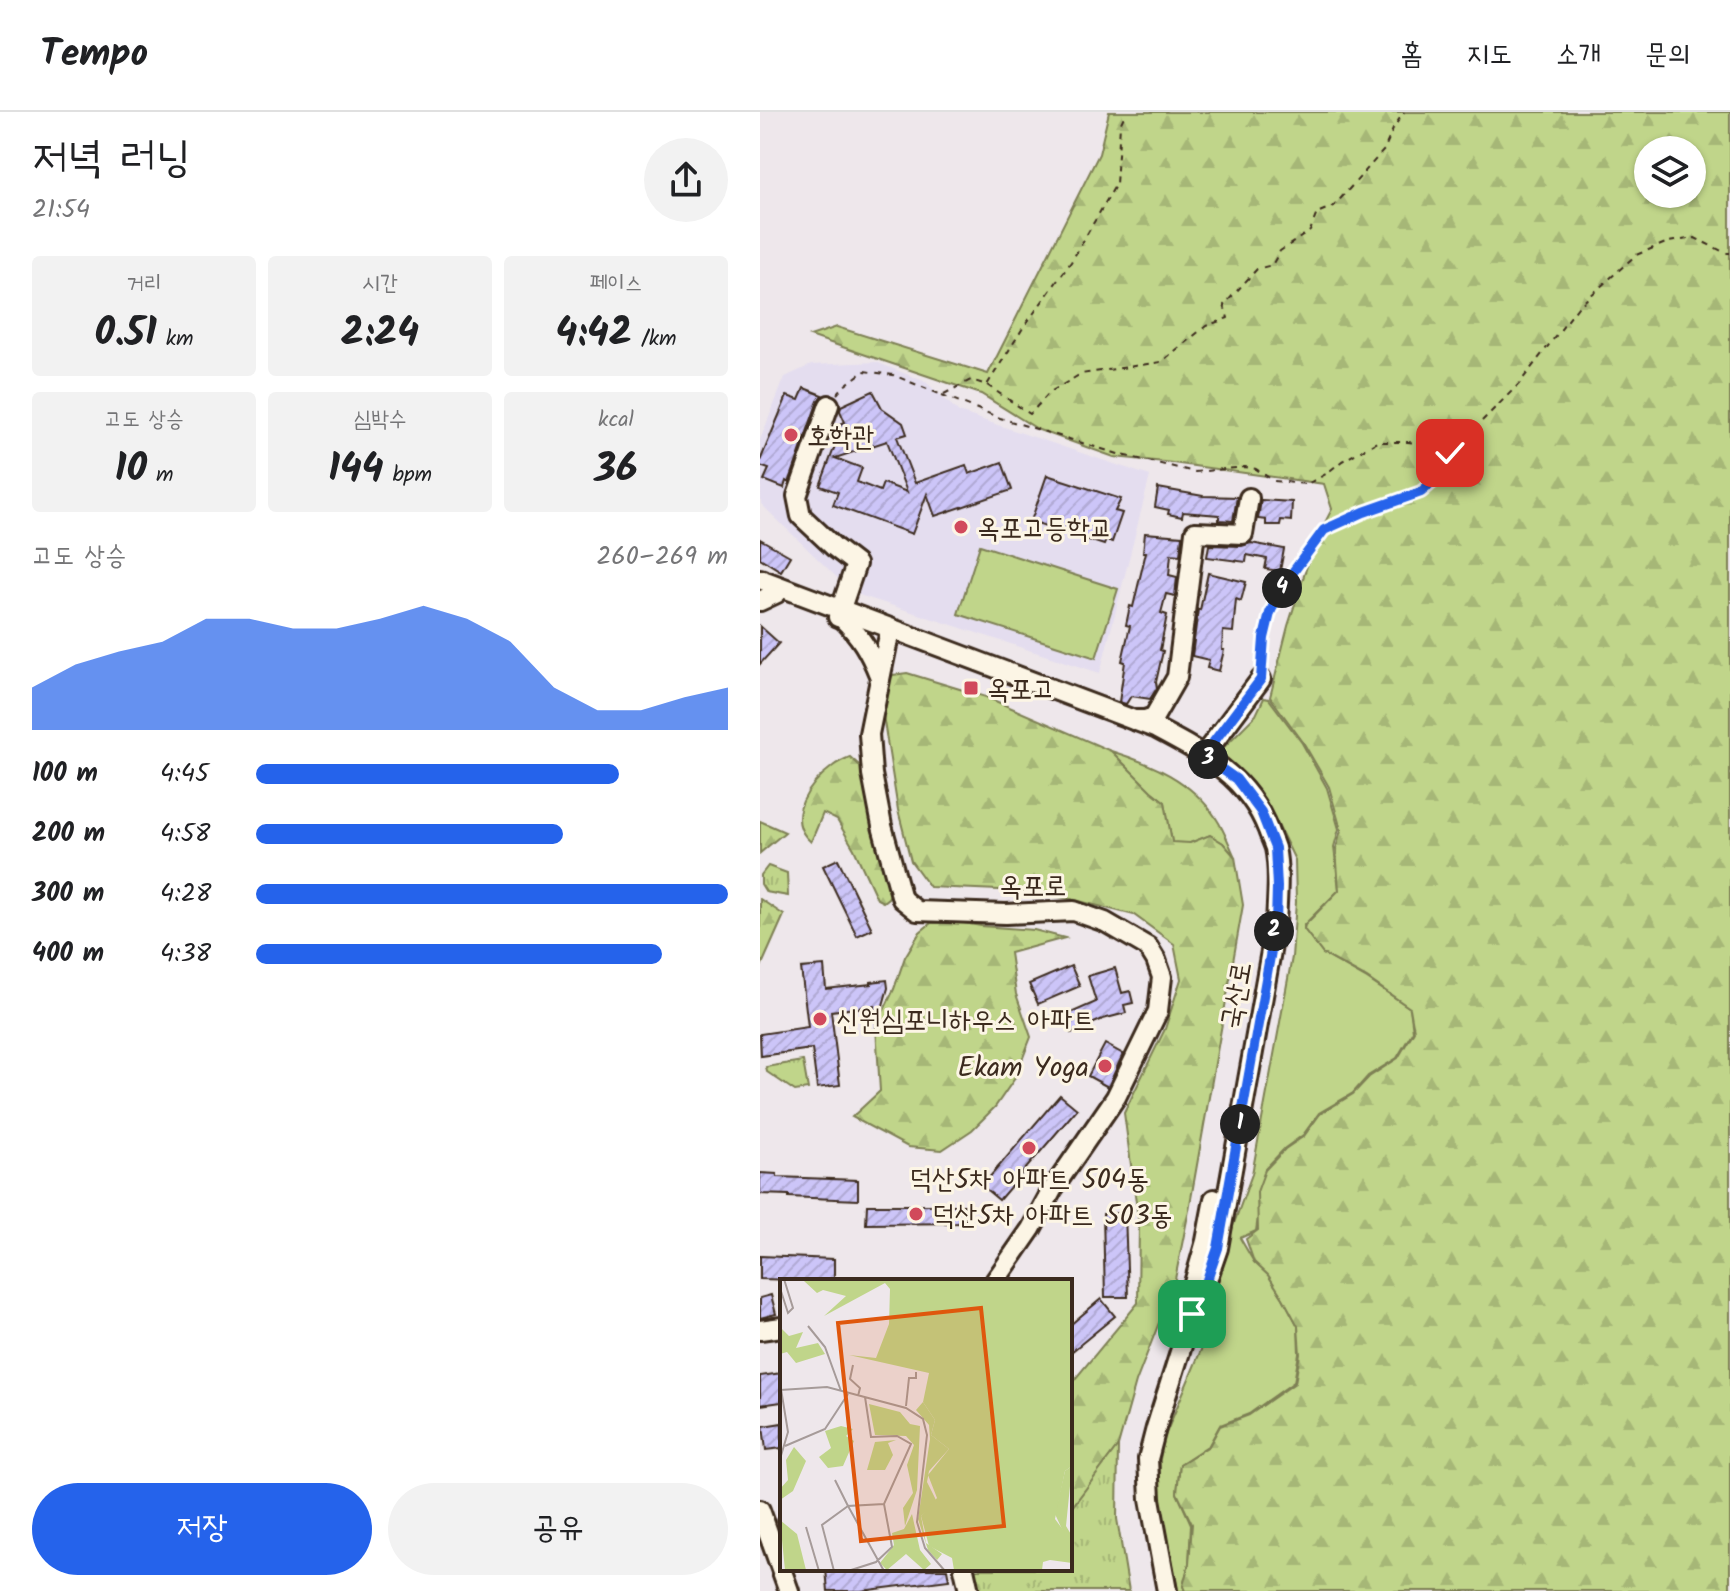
<!DOCTYPE html>
<html lang="ko">
<head>
<meta charset="utf-8">
<style>
	:root { --surface:#fff; --page:#f2f2f2; --text:#202124; --muted:#757577; --line:#e0e0e0; --accent:#2563eb }
	body { margin:0; font-family:Kalam,"Poor Story",sans-serif; background:var(--page); color:var(--text); height:100vh; display:flex; flex-direction:column; font-size:30px; white-space:nowrap }
	* { box-sizing:border-box; margin:0 }
	p { font-size:26px; color:var(--muted) }
	.icon { flex:none; width:44px; height:44px; fill:none; stroke:currentColor; stroke-width:2; stroke-linecap:round; stroke-linejoin:round }
	.map { position:relative; flex:1; overflow:hidden }
	.details { display:flex; flex-direction:column; background:var(--surface); width:760px }
	.details>* { flex:none }
	.buttons { position:absolute; left:874px; top:24px; display:grid; gap:16px }
	.buttons a { display:grid; place-items:center; width:72px; height:72px; border-radius:50%; background:var(--surface); box-shadow:0 2px 6px #0004; font-size:40px }
	.pin { position:absolute; display:grid; place-items:center; width:68px; height:68px; color:#fff; margin:-34px; border-radius:16px; box-shadow:0 4px 12px #0006 }
	.km { position:absolute; width:40px; height:40px; margin:-20px; border-radius:50%; background:#222; color:#fff; font-size:22px; line-height:40px; text-align:center }
	.round { display:grid; place-items:center; flex:none; width:84px; height:84px; border-radius:42px; background:var(--page) }
	.overview { display:flex; align-items:center; justify-content:space-between; height:136px; padding:0 32px }
	h1 { font-size:44px; font-weight:600; line-height:60px }
	.stats { display:grid; grid-template-columns:repeat(3,1fr); gap:12px; height:136px; padding:8px 32px }
	.stats div { display:grid; align-content:center; border-radius:8px; background:var(--page); text-align:center }
	.stats b { font-size:40px; font-weight:600 }
	.stats small { font-size:22px; font-weight:400 }
	.stats p { font-size:22px }
	.chart { height:224px; padding:16px 32px }
	.chart p { display:flex; justify-content:space-between }
	.chart svg { width:100%; height:144px; margin-top:8px; fill:var(--accent); opacity:.7 }
	.button { display:flex; gap:16px; margin-top:auto; padding:16px 32px }
	.button a { flex:1; height:92px; border-radius:48px; background:var(--accent); color:#fff; font-size:32px; font-weight:600; line-height:92px; text-align:center }
	.button a+a { background:var(--page); color:var(--text) }
	ul { padding:0 32px; list-style:none; font-size:26px }
	li { display:grid; grid-template-columns:128px 96px 1fr; align-items:center; height:60px }
	li i { height:20px; border-radius:10px; background:var(--accent) }
	header { display:flex; align-items:center; gap:48px; box-sizing:border-box; height:112px; padding:0 40px; background:var(--surface); border-bottom:2px solid var(--line) }
	header strong { font-size:38px }
	nav { display:flex; gap:44px; margin-inline-start:auto; font-size:28px }
	main { display:flex; flex:1; min-height:0 }
	.map>svg:first-child { display:block }
	.built { fill:#e4ddef }
	.green { fill:#c0d58a; stroke:#7e8054; stroke-width:2 }
	.forest { fill:url(#forest-firs); stroke:#7e8054; stroke-width:2; fill-rule:evenodd }
	.park { fill:url(#park-tufts); stroke:#7e8054; stroke-width:2 }
	.building { fill:url(#building-hatch); stroke:#3b2a1e; stroke-width:2; fill-rule:evenodd }
	.lines { fill:none; stroke-linecap:round; stroke-linejoin:round }
	.minor-casing { stroke:#3b2a1e; stroke-width:24 }
	.path { stroke:#3b2a1e; stroke-width:2; stroke-dasharray:6 6; stroke-linecap:butt }
	.minor { stroke:#fcf5e5; stroke-width:18 }
	.route-casing { stroke:#fff; stroke-width:16 }
	.route { stroke:#2563eb; stroke-width:10 }
	.poi-dot { fill:#d1495b; stroke:#fcf5e5; stroke-width:3 }
	.labels { text-anchor:middle; stroke-width:6; stroke-linejoin:round; paint-order:stroke }
	.poi-label { font-size:28px; fill:#3b2a1e; stroke:#fcf5e5; text-anchor:start }
	.street-label { font-size:28px; fill:#3b2a1e; stroke:#fcf5e5 }
	.inset-road { fill:none; stroke:#a69b99; stroke-width:2 }
	.view { fill:#df570d; fill-opacity:0.15; stroke:#df570d; stroke-width:4 }
	.inset-edge { fill:none; stroke:#3b2a1e; stroke-width:4 }
</style>
</head>
<body>
<header>
<strong>Tempo</strong>
<nav><a>홈</a><a>지도</a><a>소개</a><a>문의</a></nav>
</header>
<main>
<section class="details">
<div class="overview"><div><h1>저녁 러닝</h1><p>21:54</p></div><a class="round"><svg class="icon" aria-label="share" viewBox="0 0 24 24"><path d="M12 15V3M7 8l5-5 5 5M5 13v7h14v-7"/></svg></a></div>
<div class="stats">
<div><p>거리</p><b>0.51<small> km</small></b></div>
<div><p>시간</p><b>2:24</b></div>
<div><p>페이스</p><b>4:42<small> /km</small></b></div>
</div>
<div class="stats">
<div><p>고도 상승</p><b>10<small> m</small></b></div>
<div><p>심박수</p><b>144<small> bpm</small></b></div>
<div><p>kcal</p><b>36</b></div>
</div>
<div class="chart"><p><span>고도 상승</span>260–269 m</p>
<svg viewBox="0 0 160 44" preserveAspectRatio="none"><path d="M0 44V31L10 24L20 20L30 17L40 10L50 10L60 13L70 13L80 10L90 6L100 10L110 17L120 31L130 38L140 38L150 34L160 31V44z"/></svg>
</div>
<ul>
<li><b>100 m</b>4:45<i style="width:77%"></i></li>
<li><b>200 m</b>4:58<i style="width:65%"></i></li>
<li><b>300 m</b>4:28<i style="width:100%"></i></li>
<li><b>400 m</b>4:38<i style="width:86%"></i></li>
</ul>
<div class="button"><a>저장</a><a>공유</a></div>
</section>
<div class="map">
<svg width="970" height="1479" viewBox="0 0 970 1479">
	<defs>
		<pattern id="forest-firs" width="22" height="20" patternUnits="userSpaceOnUse" patternTransform="scale(2)"><rect width="22" height="20" fill="#c0d58a"/><path d="M5 1l3.5 6h-7zM16 11l3.5 6h-7z" fill="#a6b777"/></pattern>
		<pattern id="park-tufts" width="24" height="20" patternUnits="userSpaceOnUse" patternTransform="scale(2)"><rect width="24" height="20" fill="#c0d58a"/><path d="M3 7l-1-3M5 7V3M7 7l1-3M15 17l-1-3M17 17v-4M19 17l1-3" fill="none" stroke="#a6b777"/></pattern>
		<pattern id="building-hatch" width="6" height="6" patternUnits="userSpaceOnUse" patternTransform="scale(2)"><rect width="6" height="6" fill="#ccc5f8"/><path d="M-1 1l2-2M0 6l6-6M5 7l2-2" fill="none" stroke="#b0a9d4"/></pattern>
	</defs>
	<rect width="100%" height="100%" fill="#eee7eb"/>
	<filter id="ink" filterUnits="userSpaceOnUse"><feTurbulence type="fractalNoise" baseFrequency=".0125" numOctaves="2"/><feDisplacementMap in="SourceGraphic" scale="16" xChannelSelector="R" yChannelSelector="G"/><feConvolveMatrix kernelMatrix="1 2 1 2 8 2 1 2 1" color-interpolation-filters="sRGB"/></filter>
	<g filter="url(#ink)">
		<!-- built -->
		<path class="built" d="M116 250 166 270 199 300 390 364 340 561 93 481 1 392 0 328 25 265 51 253Z"/>
		<!-- green -->
		<g class="green">
			<path d="M220 433 358 477 336 546 198 502Z"/>
			<path d="M504 586 509 587 542 631 567 676 579 717 574 735 579 778 544 813V817L563 842 607 867 650 896 653 919 637 946 608 964 593 981 559 1001 543 1023 525 1036 505 1057 496 1119 480 1126 494 1150 508 1163 523 1186 538 1214 539 1242 534 1270 489 1302 460 1313 449 1333 420 1352 417 1381 431 1412 429 1451 423 1474 425 1479H418L400 1385V1347L404 1326 441 1238 468 1128 492 1062 532 845 536 790 535 748 515 707 488 668 460 639 496 603Z"/>
			<path d="M351 639C392 652 431 668 456 706 464 718 469 732 475 745L463 731 450 723 430 731H412L405 690 391 679Z"/>
		</g>
		<!-- forest -->
		<g class="forest">
			<path d="M349 0H970V1479H425L423 1474 429 1452 432 1412 417 1381 420 1352 449 1334 460 1314 489 1303 535 1271 540 1242 538 1214 523 1186 508 1163 494 1150 486 1127 498 1118 497 1080 505 1058 525 1037 544 1024 560 1002 593 982 609 965 638 946 654 919 650 896 607 866 563 842 544 817 545 813 579 778 576 736 581 718 569 675 543 630 510 585 528 514 554 432 572 397 564 372 405 350 354 345 279 318 221 282 50 224 77 215 228 262 339 42ZM888 38H932V82H888Z"/>
			<path d="M147 561 226 585 351 639 391 679 405 690 412 730 430 731 450 723 463 731 475 745 483 793 429 1098 414 1172 376 1270 358 1334 310 1398V1273L378 1191 379 1112 364 1001 405 917 421 867 414 832 374 803 311 787 262 779 170 775 151 749 138 698 122 597V579L133 563Z"/>
			<path d="M90 645 107 660 134 776 128 786 123 790 117 787 94 737 77 708 63 701 51 730C23 706 50 671 73 654 78 650 85 647 90 645Z"/>
			<path d="M0 709 25 720 0 741Z"/>
			<path d="M0 787 24 803 0 857Z"/>
			<path d="M198 810 221 814 274 818 305 826 250 841 256 882 271 925 255 966 235 995 212 1018 182 1038 148 1035 92 1005 120 979 116 915 134 877 145 845 160 820 171 811Z"/>
		</g>
		<!-- park -->
		<g class="park">
			<path d="M8 754 27 761 28 784 6 780 1 772V763Z"/>
			<path d="M43 949 48 977 35 979 7 960 6 955Z"/>
			<path d="M358 1334 357 1407 369 1479H219L215 1457H310V1398Z"/>
		</g>
		<!-- building -->
		<g class="building">
			<path d="M44 276 62 283 58 289 29 371 26 369 24 376 4 368 9 357 0 354V349L27 284 39 288Z"/>
			<path d="M113 279 122 296 143 311 147 322 137 325 155 371 206 353 209 362 242 350 252 378 175 404 167 382 152 422 73 393 78 380 60 374 76 331 72 322 74 315 85 310 80 299 81 294ZM127 329 147 380 123 371 120 379 97 370 102 356 75 346Z"/>
			<path d="M287 363 361 387 355 399 362 401 352 430 346 428 344 433 271 409Z"/>
			<path d="M398 376 443 384 477 385 473 409 459 408V403L423 400 422 405 408 402 409 398 395 395Z"/>
			<path d="M501 388 532 390 531 409 521 408 520 413H506V408L498 407Z"/>
			<path d="M385 421 422 424 420 443 411 442 409 463 417 465 415 484 406 482 401 501 407 503 400 538 403 539 396 570 397 576 390 587 371 584 366 592 359 590 365 550 362 549 370 514 366 513 370 494 373 495 386 440H383Z"/>
			<path d="M0 427 30 444 21 459 0 446Z"/>
			<path d="M491 431 524 437 520 459 505 457 507 447 487 443 486 450 447 445 449 433 482 434Z"/>
			<path d="M448 461 486 470 481 489 476 487 473 520 463 519 462 538H464L459 559 447 556 449 548 432 544 438 497 440 498Z"/>
			<path d="M0 514 19 531 0 552Z"/>
			<path d="M78 747 112 817 97 824 63 754Z"/>
			<path d="M64 854 66 877 111 872V870L127 868 128 876 117 914 114 894 71 899 80 973 57 976 52 937 1 944 0 922 48 915 41 856Z"/>
			<path d="M311 854 320 874 278 892 269 872Z"/>
			<path d="M355 856 362 881 370 879 373 891 364 893 366 901 343 907 311 921 304 904 336 890 328 864Z"/>
			<path d="M345 932 363 942 348 975 328 964Z"/>
			<path d="M300 983 317 997 239 1088 222 1074Z"/>
			<path d="M0 1061 17 1062V1065L98 1068V1088L29 1085V1083L0 1082Z"/>
			<path d="M107 1093H205V1111L106 1112Z"/>
			<path d="M365 1101 368 1185H345L343 1102Z"/>
			<path d="M0 1144 74 1147V1169L0 1167Z"/>
			<path d="M11 1183 16 1202 0 1206V1186Z"/>
			<path d="M341 1187 355 1204 310 1241V1213Z"/>
			<path d="M22 1261V1290L0 1293V1264Z"/>
			<path d="M22 1311V1336L6 1338 3 1314Z"/>
			<path d="M66 1457H187L189 1468 101 1479H68Z"/>
		</g>
		<g class="lines">
			<defs>
				<g id="minor">
					<path d="M69 293 37 384 41 404 74 435 96 452 78 505"/>
					<path d="M0 467 395 616C444 642 487 664 508 718 510 724 513 730 515 736 520 759 517 788 516 811L458 1136 447 1168 432 1202 396 1316 388 1347 390 1387 407 1479"/>
					<path d="M0 489 17 481"/>
					<path d="M82 506C100 523 110 540 119 563"/>
					<path d="M130 518 109 622 112 662 122 714 142 787 157 799 246 802 314 799 345 810 388 835 396 848 402 865 398 899 356 985 292 1078 271 1117 235 1169"/>
					<path d="M374 608H385L394 605 417 565 435 420 483 422 489 386"/>
					<path d="M443 644 501 567"/>
					<path d="M434 1171 446 1129 454 1087"/>
					<path d="M0 1218 22 1215"/>
					<path d="M0 1398 29 1479"/>
					<path d="M204 1457 209 1479"/>
				</g>
			</defs>
			<!-- minor casing -->
			<use href="#minor" class="minor-casing"/>
			<!-- path -->
			<g class="path">
				<path d="M227 273 270 302 290 280 321 262 401 250 446 214 468 206 464 193 497 157 512 153 520 139 550 119 557 101 574 94 624 38 634 15 644 0"/>
				<path d="M77 282 84 274 104 259 133 263 182 283 211 268 227 273 263 216 311 150 356 72 360 13 366 0"/>
				<path d="M182 283 240 306 358 342 435 360 485 355 496 357 514 369 547 372 566 362 582 349 617 330H648L675 333 689 340"/>
				<path d="M502 550 504 526 510 501 522 475 564 418 604 400 661 380 675 368 690 341 759 272 818 195 876 143 908 130 935 126 966 141H970"/>
			</g>
			<!-- minor -->
			<use href="#minor" class="minor"/>
		</g>
	</g>
	<g class="lines" filter="url(#ink)">
		<defs>
			<path id="route" d="M432 1202 447 1168 458 1136 516 811 517 775 515 736 501 700 476 667 443 644 501 567 504 526 510 501 522 475 564 418 604 400 661 380 675 368 690 341"/>
		</defs>
		<!-- route casing -->
		<use href="#route" class="route-casing"/>
		<!-- route -->
		<use href="#route" class="route"/>
	</g>
	<!-- markers -->
	<g class="poi-dot">
		<circle cx="31" cy="323" r="8"/>
		<circle cx="201" cy="415" r="8"/>
		<rect x="203" y="568" width="16" height="16" rx="4"/>
		<circle cx="60" cy="907" r="8"/>
		<circle cx="345" cy="954" r="8"/>
		<circle cx="269" cy="1036" r="8"/>
		<circle cx="156" cy="1102" r="8"/>
	</g>
	<g class="labels">
		<!-- poi labels -->
		<g class="poi-label">
			<text x="47" y="333">호학관</text>
			<text x="217" y="425">옥포고등학교</text>
			<text x="227" y="586">옥포고</text>
			<text x="76" y="917">신원심포니하우스 아파트</text>
			<text x="329" y="964" text-anchor="end">Ekam Yoga</text>
			<text x="269" y="1076" text-anchor="middle">덕산5차 아파트 504동</text>
			<text x="172" y="1112">덕산5차 아파트 503동</text>
		</g>
		<!-- street labels -->
		<g class="street-label">
			<text x="273" y="783">옥포로</text>
			<text transform="translate(475 883) rotate(-80)" y="10">국산로</text>
		</g>
	</g>
	<!-- overview -->
	<g transform="translate(20 1167)">
		<rect width="292" height="292" fill="#eee7eb"/>
		<path d="M143 123 155 141 151 156 169 170 149 192 147 203 157 223 141 237 146 264 162 275 157 281 148 271 138 240 150 160 149 146 136 131ZM292 187 286 247 292 257V272L275 235 285 192Z" fill="#c0d58a"/>
		<path d="M42 0 292 1V187L285 192 275 240 290 260 292 284 270 281 263 283 262 291H174L172 279 149 267 141 237 157 219 148 196 169 170 151 156 155 141 143 123 149 94 69 76 96 79 109 45 110 10 105 4 44 37 66 17 43 11 37 14 24 2ZM0 48 9 57 23 53 16 69 38 64 45 75 16 84 7 73 0 75ZM89 125 120 133 130 145 140 147 137 211 125 247 123 229 133 214 127 186 134 166 126 157 95 156ZM61 147 73 150 66 157 74 162 63 187 48 189 39 178 51 169 45 152ZM116 161 108 164 113 176 105 191H87L95 163ZM14 168 26 182 13 212 0 221V210L8 201 6 181ZM0 241 17 255 26 291H5Z" fill="#c0d58a"/>
		<path d="M132 235 140 271 151 285 144 291 126 275 107 291 100 284 114 266 112 254 124 250Z" fill="#c0d58a"/>
		<path class="inset-road" d="M0 9 8 34 13 29 4 0M28 47 45 68 61 112M73 86 70 100 80 109 78 117M0 111 47 108 126 129 143 140 147 156 137 243 145 269 165 292M85 118 91 158 117 157 131 165 104 225 68 227 104 292M126 127 129 99H136V93M5 167 45 150 68 115M0 180 8 153 1 110M26 248 39 292M54 292 42 246 68 227 55 201M68 292 96 283 112 268 104 225"/>
		<path class="view" d="M201 29 224 247 81 262 58 44Z"/>
		<rect width="292" height="292" class="inset-edge"/>
	</g>
</svg>
<div class="buttons">
<a><svg class="icon" aria-label="layers" viewBox="0 0 24 24"><path d="M12 4l9 5-9 5-9-5zM3 14l9 5 9-5"/></svg></a>
</div>
<div class="pin" style="left:432px;top:1202px;background:#1e9e55"><svg class="icon" aria-label="arrive" viewBox="0 0 24 24"><path d="M6 21V4h12l-3 4 3 4H6"/></svg></div>
<div class="pin" style="left:690px;top:341px;background:#d93025"><svg class="icon" aria-label="check" viewBox="0 0 24 24"><path d="M5 12l5 5 9-10"/></svg></div>
<b class="km" style="left:480px;top:1012px">1</b>
<b class="km" style="left:514px;top:819px">2</b>
<b class="km" style="left:448px;top:647px">3</b>
<b class="km" style="left:522px;top:476px">4</b>
</div>
</main>
</body>
</html>
